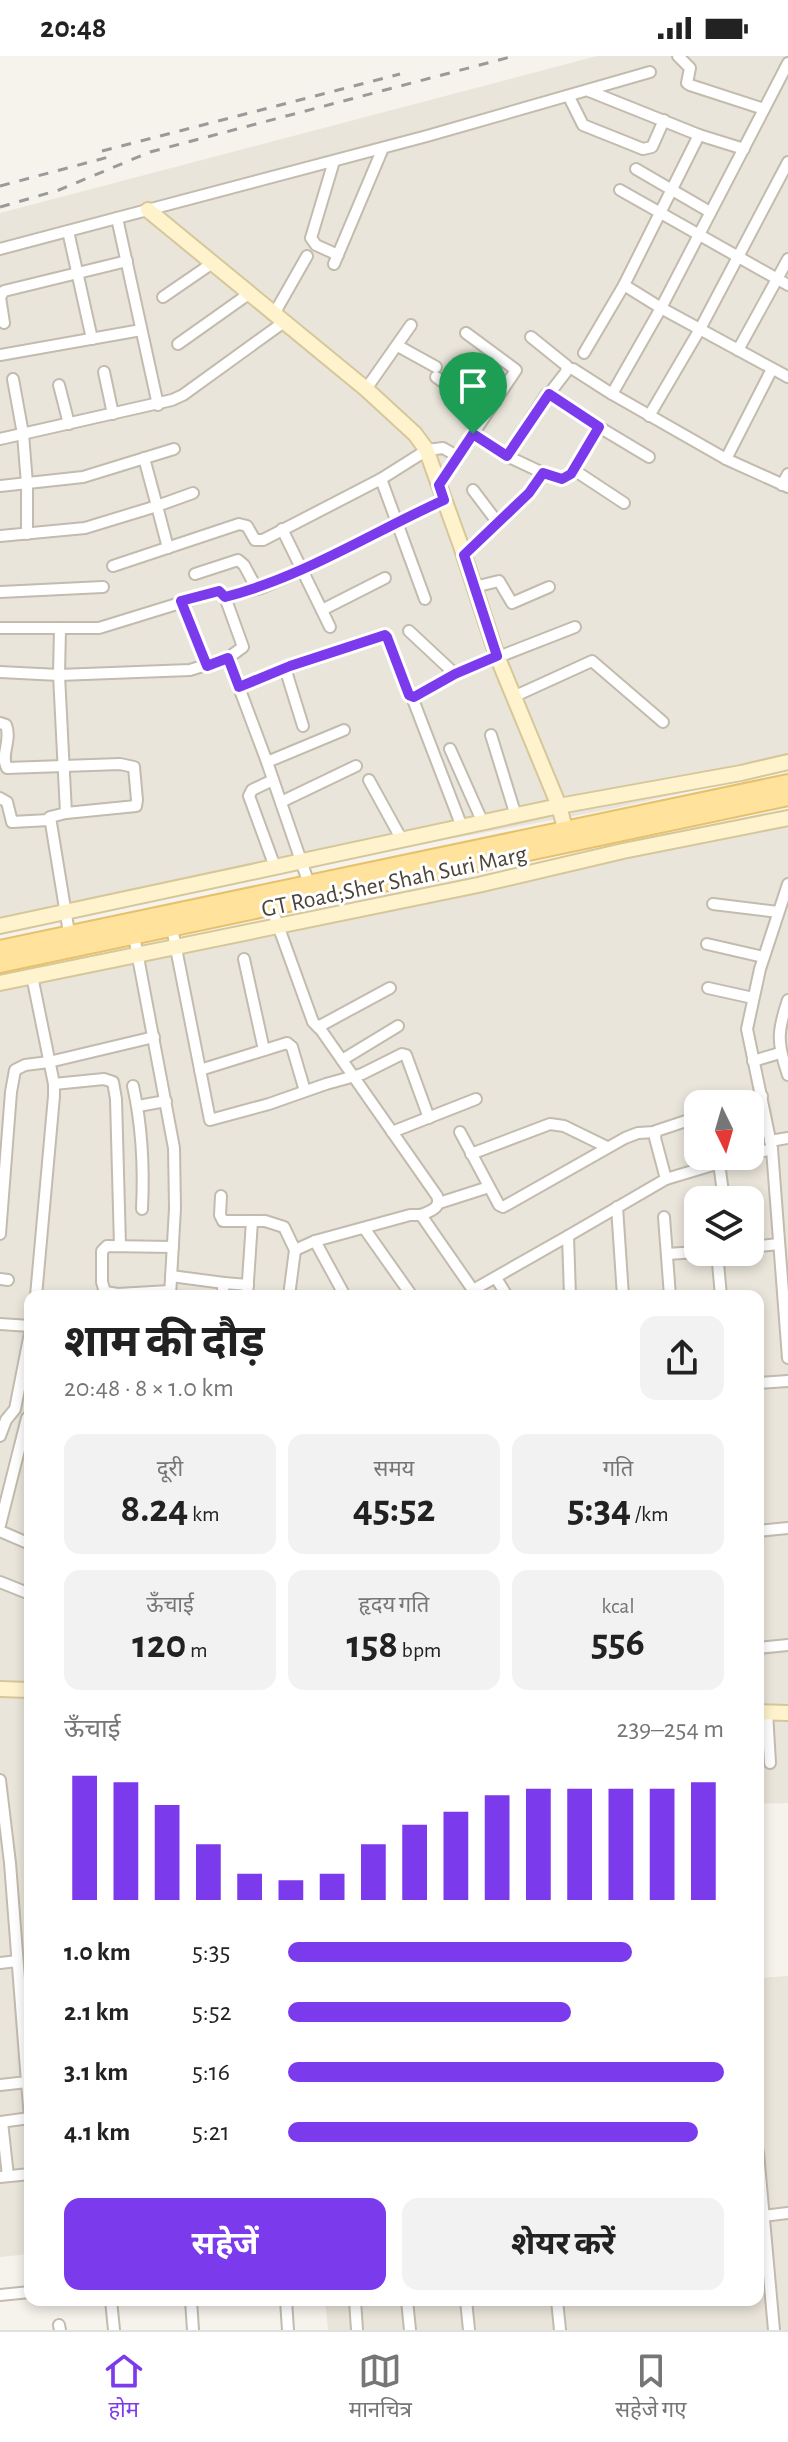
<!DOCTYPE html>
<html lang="hi">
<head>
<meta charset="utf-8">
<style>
	:root { --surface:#fff; --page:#f2f2f2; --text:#222; --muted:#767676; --line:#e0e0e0; --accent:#7c3aed }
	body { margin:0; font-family:"Alegreya Sans","Noto Sans Devanagari",sans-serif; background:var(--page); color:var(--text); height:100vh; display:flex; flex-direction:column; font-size:30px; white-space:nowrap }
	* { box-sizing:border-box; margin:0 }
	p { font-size:26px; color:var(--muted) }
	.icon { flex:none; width:44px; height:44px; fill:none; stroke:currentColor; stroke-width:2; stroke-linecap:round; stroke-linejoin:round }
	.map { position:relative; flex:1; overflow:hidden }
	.panel { position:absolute; left:24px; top:1234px; width:740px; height:1016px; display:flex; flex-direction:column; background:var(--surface); border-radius:16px; box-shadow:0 4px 12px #0003 }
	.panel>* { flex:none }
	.needle { width:52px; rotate:175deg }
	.buttons { position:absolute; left:684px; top:1034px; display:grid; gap:16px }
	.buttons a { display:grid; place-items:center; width:80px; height:80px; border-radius:16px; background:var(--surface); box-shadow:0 4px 12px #0003; font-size:40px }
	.pin { position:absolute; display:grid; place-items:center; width:68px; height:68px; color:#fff; margin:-82px -34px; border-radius:50% 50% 50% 0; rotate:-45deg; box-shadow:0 0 8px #0007 }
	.pin .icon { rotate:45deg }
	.round { display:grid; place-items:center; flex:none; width:84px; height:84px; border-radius:16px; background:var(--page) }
	.summary { display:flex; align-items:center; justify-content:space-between; height:136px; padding:0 40px }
	h1 { font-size:44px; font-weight:700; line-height:60px }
	.figures { display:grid; grid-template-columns:repeat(3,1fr); gap:12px; height:136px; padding:8px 40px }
	.figures div { display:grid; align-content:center; border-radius:16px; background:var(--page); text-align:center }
	.figures b { font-size:40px; font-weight:700 }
	.figures small { font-size:22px; font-weight:400 }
	.figures p { font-size:22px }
	.chart { height:224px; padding:16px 40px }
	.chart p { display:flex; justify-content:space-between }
	.chart svg { width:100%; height:144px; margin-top:8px; stroke:var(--accent); stroke-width:6 }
	.action { display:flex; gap:16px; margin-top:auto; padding:16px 40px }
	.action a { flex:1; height:92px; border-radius:16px; background:var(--accent); color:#fff; font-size:32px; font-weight:700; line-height:92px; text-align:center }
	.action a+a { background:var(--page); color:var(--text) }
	ul { padding:0 40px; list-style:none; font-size:26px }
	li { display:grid; grid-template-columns:128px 96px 1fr; align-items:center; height:60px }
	li i { height:20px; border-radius:10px; background:var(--accent) }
	.status { display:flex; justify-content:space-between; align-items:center; height:56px; padding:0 40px; background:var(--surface); direction:ltr }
	.status svg { height:22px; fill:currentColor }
	.tab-bar { display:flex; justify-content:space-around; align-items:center; height:112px; border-top:2px solid var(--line); background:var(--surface); font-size:22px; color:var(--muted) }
	.tab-bar a { display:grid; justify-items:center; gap:4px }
	.tab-bar .active { color:var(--accent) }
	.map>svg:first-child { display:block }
	.residential { fill:#eae5da; fill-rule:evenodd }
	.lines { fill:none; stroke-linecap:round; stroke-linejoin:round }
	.street-casing { stroke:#c2bbae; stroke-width:14 }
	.secondary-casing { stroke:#d6c79b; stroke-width:18 }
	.primary-casing { stroke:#e6c16a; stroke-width:20 }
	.street { stroke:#fff; stroke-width:10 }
	.secondary { stroke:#fff3cd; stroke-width:14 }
	.primary { stroke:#ffe39c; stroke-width:16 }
	.rail { stroke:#9a9a9a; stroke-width:3; stroke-dasharray:10 10; stroke-linecap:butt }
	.route-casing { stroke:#fff; stroke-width:16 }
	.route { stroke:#7c3aed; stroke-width:10 }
	.labels { text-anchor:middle; stroke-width:6; stroke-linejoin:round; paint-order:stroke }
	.street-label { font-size:24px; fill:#4b4439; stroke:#fff }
</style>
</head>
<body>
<div class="status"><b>20:48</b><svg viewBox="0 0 49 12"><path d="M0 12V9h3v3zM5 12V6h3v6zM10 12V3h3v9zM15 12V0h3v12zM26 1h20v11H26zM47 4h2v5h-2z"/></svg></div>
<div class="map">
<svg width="788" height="2274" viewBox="0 0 788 2274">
	<rect width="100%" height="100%" fill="#f6f3ec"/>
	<!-- residential -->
	<g class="residential">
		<path d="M597 0H788V713L611 753 0 867V157Z"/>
		<path d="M788 766V1747L758 1748V1240H30V2198L0 2201V932ZM698 1048H750V1100H698ZM698 1144H750V1196H698Z"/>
		<path d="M788 1920V2274H328L325 2244H758V1922Z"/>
	</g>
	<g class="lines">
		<defs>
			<g id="street">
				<path d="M678 0 690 12 687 27 690 29 764 53"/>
				<path d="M589 35 699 79 744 93"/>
				<path d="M569 41 583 69 643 93 652 91 664 64"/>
				<path d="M334 105 311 182 316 189 338 199"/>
				<path d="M636 113 710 156"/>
				<path d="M620 134 788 229"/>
				<path d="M117 162 158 349"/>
				<path d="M68 175 92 283"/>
				<path d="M0 193 427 80 650 16"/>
				<path d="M334 208 383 92"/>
				<path d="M624 229 661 252 788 321"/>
				<path d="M163 241 214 206"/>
				<path d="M274 258 307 200"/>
				<path d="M4 267 0 241 4 235 127 205"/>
				<path d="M466 277 516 314 473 378"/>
				<path d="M531 281 567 310 566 316 549 338"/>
				<path d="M178 288 250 237"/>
				<path d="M398 290 436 311"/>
				<path d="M738 294 788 203"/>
				<path d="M584 297 624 229 699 79"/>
				<path d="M0 299 141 274"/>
				<path d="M573 313 612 338 726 403 788 431"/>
				<path d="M104 316 113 358"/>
				<path d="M436 321 487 357"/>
				<path d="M13 323 23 378 27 428V478"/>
				<path d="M59 329 69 368"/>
				<path d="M366 333 411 269"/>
				<path d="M612 338 661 252 788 7"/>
				<path d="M649 360 700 273 788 106"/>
				<path d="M599 371 649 401"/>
				<path d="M0 383 172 344 183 339 284 266"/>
				<path d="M507 400 546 339H551L599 371 571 418 562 423 543 417"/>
				<path d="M726 403 772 313"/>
				<path d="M574 414 624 447"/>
				<path d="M381 423 425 543"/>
				<path d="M439 429 473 378 507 400 543 417 529 437 464 499"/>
				<path d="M782 429 788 418"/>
				<path d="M0 430 83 421 174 393"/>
				<path d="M473 434 498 467"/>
				<path d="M282 473 330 571"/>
				<path d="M0 480 85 472 157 450 144 402"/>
				<path d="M168 492 157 450 193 437"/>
				<path d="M113 510 239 468 247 470 255 484H263L381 423 427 394 443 392 457 400"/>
				<path d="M195 518 238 504 244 509 257 533"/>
				<path d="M474 531 499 525 512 547 549 531"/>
				<path d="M0 536 103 531"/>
				<path d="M225 541 261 532 303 514 398 465 444 444"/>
				<path d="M181 545 207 610"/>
				<path d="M322 554 385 522"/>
				<path d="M0 572H99L219 535 225 541 243 591 228 602 190 614 59 619 0 616"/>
				<path d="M60 572 59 619 66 757"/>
				<path d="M409 575 455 618"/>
				<path d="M228 602 267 706 309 828"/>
				<path d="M285 612 303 670"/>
				<path d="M239 631 290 610 385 579 387 581 409 639 414 641 455 618 575 571"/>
				<path d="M412 641 462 771"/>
				<path d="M513 641 592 605 663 666"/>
				<path d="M0 667 6 669C12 684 0 699 7 712L120 708 134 711 137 744 136 750 66 757 50 761 70 883"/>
				<path d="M491 679 516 760"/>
				<path d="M450 693 483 767"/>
				<path d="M267 706 344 674"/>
				<path d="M273 724 252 734 249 740 275 811"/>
				<path d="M369 724 402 784"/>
				<path d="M0 742 7 746 12 766 49 764"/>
				<path d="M281 746 356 710"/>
				<path d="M713 848 778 856"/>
				<path d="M271 850 313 966 321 974 437 1140C442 1152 430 1155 421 1159"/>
				<path d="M172 872 210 1064 269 1048 326 1028 362 1018 402 998 406 999 429 1062"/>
				<path d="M134 880 174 1092 175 1152 170 1240"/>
				<path d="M707 888 763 901"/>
				<path d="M244 903 264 994"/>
				<path d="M32 920 54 1028V1040L36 1240"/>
				<path d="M708 932 753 942"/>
				<path d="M788 944C777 976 777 987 788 1019"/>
				<path d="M318 971 390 932"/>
				<path d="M342 1004 398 970"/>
				<path d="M753 1005 780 997"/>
				<path d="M200 1014 287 987 292 991 305 1035"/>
				<path d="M54 1028 104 1023 113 1026 116 1043 120 1190"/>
				<path d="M133 1030C142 1070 144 1112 142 1153"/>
				<path d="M739 1048 762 1040"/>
				<path d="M138 1050 166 1045"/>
				<path d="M392 1076 476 1043"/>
				<path d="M460 1076 499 1149 503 1151 625 1082 638 1077 655 1076"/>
				<path d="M770 1085 788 1082"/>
				<path d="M772 1093 788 1302"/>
				<path d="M471 1098 550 1068 564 1070 607 1091"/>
				<path d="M750 1098 772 1093 747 973 760 913 788 828"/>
				<path d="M719 1107 724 1144"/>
				<path d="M666 1123 655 1082 656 1075 698 1061"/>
				<path d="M221 1140 220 1159 223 1165H265L284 1171 295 1194 289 1240"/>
				<path d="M439 1147 489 1131"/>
				<path d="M617 1151 623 1240"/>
				<path d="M664 1161 670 1240"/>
				<path d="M364 1172 412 1240"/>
				<path d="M0 1178 11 1036 15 1014 25 1009 49 1006 154 981"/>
				<path d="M568 1180 666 1123 743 1100"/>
				<path d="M315 1185 345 1240"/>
				<path d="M750 1191 779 1188"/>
				<path d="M295 1194 315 1185 410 1159H421L473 1234 568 1180 570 1240"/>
				<path d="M717 1196 721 1240"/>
				<path d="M667 1198 698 1196"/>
				<path d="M171 1220 224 1227 222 1240"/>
				<path d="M496 1222 507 1240"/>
				<path d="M0 1223 8 1224"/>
				<path d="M224 1227 248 1229"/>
				<path d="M170 1235 118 1238 105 1236 102 1226V1195L107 1190 173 1191"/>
				<path d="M247 1240 252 1165"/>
				<path d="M0 1268 30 1270"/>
				<path d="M758 1327 788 1325"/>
				<path d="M0 1380 6 1364 15 1353 30 1277"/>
				<path d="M0 1469 27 1362"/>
				<path d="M0 1475 30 1488"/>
				<path d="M758 1475 788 1472"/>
				<path d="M0 1526 30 1538"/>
				<path d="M758 1592 788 1589"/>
				<path d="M767 1656 770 1707"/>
				<path d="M0 1724 10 1807 27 2026 0 2029"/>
				<path d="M0 1907 17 1905"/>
				<path d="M0 2066 30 2062 27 2026"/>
				<path d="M2 2066 8 2120"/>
				<path d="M758 2097 774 2274"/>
				<path d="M0 2121 30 2118"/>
				<path d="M763 2160 788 2157"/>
				<path d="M0 2239 30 2236"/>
				<path d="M111 2244 114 2274"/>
				<path d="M191 2244 193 2274"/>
				<path d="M286 2244 288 2274"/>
				<path d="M355 2244 357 2274"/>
				<path d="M407 2244 410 2274"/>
				<path d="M466 2244 469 2274"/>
				<path d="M557 2244 560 2274"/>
				<path d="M59 2269 60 2274"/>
			</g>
			<g id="secondary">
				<path d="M148 154 366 333 415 378 426 393 461 490 497 600 559 750 568 784"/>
				<path d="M0 870 559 750 741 717 788 706"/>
				<path d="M0 927 478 829 623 795 788 762"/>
				<path d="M0 1633 30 1634"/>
				<path d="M758 1656 788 1657"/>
			</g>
			<g id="primary">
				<path d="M0 893 788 727"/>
				<path d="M0 908 788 741"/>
			</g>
		</defs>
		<!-- street casing -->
		<use href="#street" class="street-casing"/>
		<!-- secondary casing -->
		<use href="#secondary" class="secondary-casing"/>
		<!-- primary casing -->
		<use href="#primary" class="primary-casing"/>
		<!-- street -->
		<use href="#street" class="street"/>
		<!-- secondary -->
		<use href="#secondary" class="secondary"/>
		<!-- primary -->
		<use href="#primary" class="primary"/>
		<!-- rail -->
		<g class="rail">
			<path d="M102 95 400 18"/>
			<path d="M0 130 116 99"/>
			<path d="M0 151 59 134 150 96 514 0"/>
		</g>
	</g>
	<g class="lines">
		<defs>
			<path id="route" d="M549 338 599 371 571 418 562 423 543 417 529 437 464 499 497 600 455 618 414 641 409 639 387 581 385 579 290 610 239 631 228 602 207 610 181 545 219 535 225 541C303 521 371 477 444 444L439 429 473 378 507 400Z"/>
		</defs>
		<!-- route casing -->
		<use href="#route" class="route-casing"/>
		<!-- route -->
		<use href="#route" class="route"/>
	</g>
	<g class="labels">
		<!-- street labels -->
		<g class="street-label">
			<text transform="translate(394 825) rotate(-12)" y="8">GT Road;Sher Shah Suri Marg</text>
		</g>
	</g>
</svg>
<div class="buttons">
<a><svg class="needle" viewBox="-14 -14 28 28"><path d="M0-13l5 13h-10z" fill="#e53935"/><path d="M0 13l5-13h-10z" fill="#767676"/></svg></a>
<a><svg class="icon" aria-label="layers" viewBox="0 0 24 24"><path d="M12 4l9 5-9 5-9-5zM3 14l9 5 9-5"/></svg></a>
</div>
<div class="pin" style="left:473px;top:378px;background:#1e9e55"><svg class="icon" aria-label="arrive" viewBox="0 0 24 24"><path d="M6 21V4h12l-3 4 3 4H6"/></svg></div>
<section class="panel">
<div class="summary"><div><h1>शाम की दौड़</h1><p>20:48 · 8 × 1.0 km</p></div><a class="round"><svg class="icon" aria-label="share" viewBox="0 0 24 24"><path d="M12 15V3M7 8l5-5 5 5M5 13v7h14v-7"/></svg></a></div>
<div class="figures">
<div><p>दूरी</p><b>8.24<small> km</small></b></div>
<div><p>समय</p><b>45:52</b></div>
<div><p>गति</p><b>5:34<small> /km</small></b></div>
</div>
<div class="figures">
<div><p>ऊँचाई</p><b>120<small> m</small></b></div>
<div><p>हृदय गति</p><b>158<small> bpm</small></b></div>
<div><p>kcal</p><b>556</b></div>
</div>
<div class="chart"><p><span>ऊँचाई</span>239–254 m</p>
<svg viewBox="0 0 160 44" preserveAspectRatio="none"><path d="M5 44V6M15 44V8M25 44V15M35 44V27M45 44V36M55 44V38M65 44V36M75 44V27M85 44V21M95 44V17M105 44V12M115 44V10M125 44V10M135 44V10M145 44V10M155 44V8"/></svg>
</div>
<ul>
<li><b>1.0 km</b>5:35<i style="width:79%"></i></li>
<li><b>2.1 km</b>5:52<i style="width:65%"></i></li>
<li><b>3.1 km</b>5:16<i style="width:100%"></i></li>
<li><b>4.1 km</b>5:21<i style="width:94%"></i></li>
</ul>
<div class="action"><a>सहेजें</a><a>शेयर करें</a></div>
</section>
</div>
<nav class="tab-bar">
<a class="active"><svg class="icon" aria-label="home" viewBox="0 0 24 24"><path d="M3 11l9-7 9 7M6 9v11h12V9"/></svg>होम</a>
<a><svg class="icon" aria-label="map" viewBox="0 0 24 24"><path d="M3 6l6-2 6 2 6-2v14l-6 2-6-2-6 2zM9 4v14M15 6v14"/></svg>मानचित्र</a>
<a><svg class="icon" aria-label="saved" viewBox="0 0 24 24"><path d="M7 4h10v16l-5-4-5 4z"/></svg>सहेजे गए</a>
</nav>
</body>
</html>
